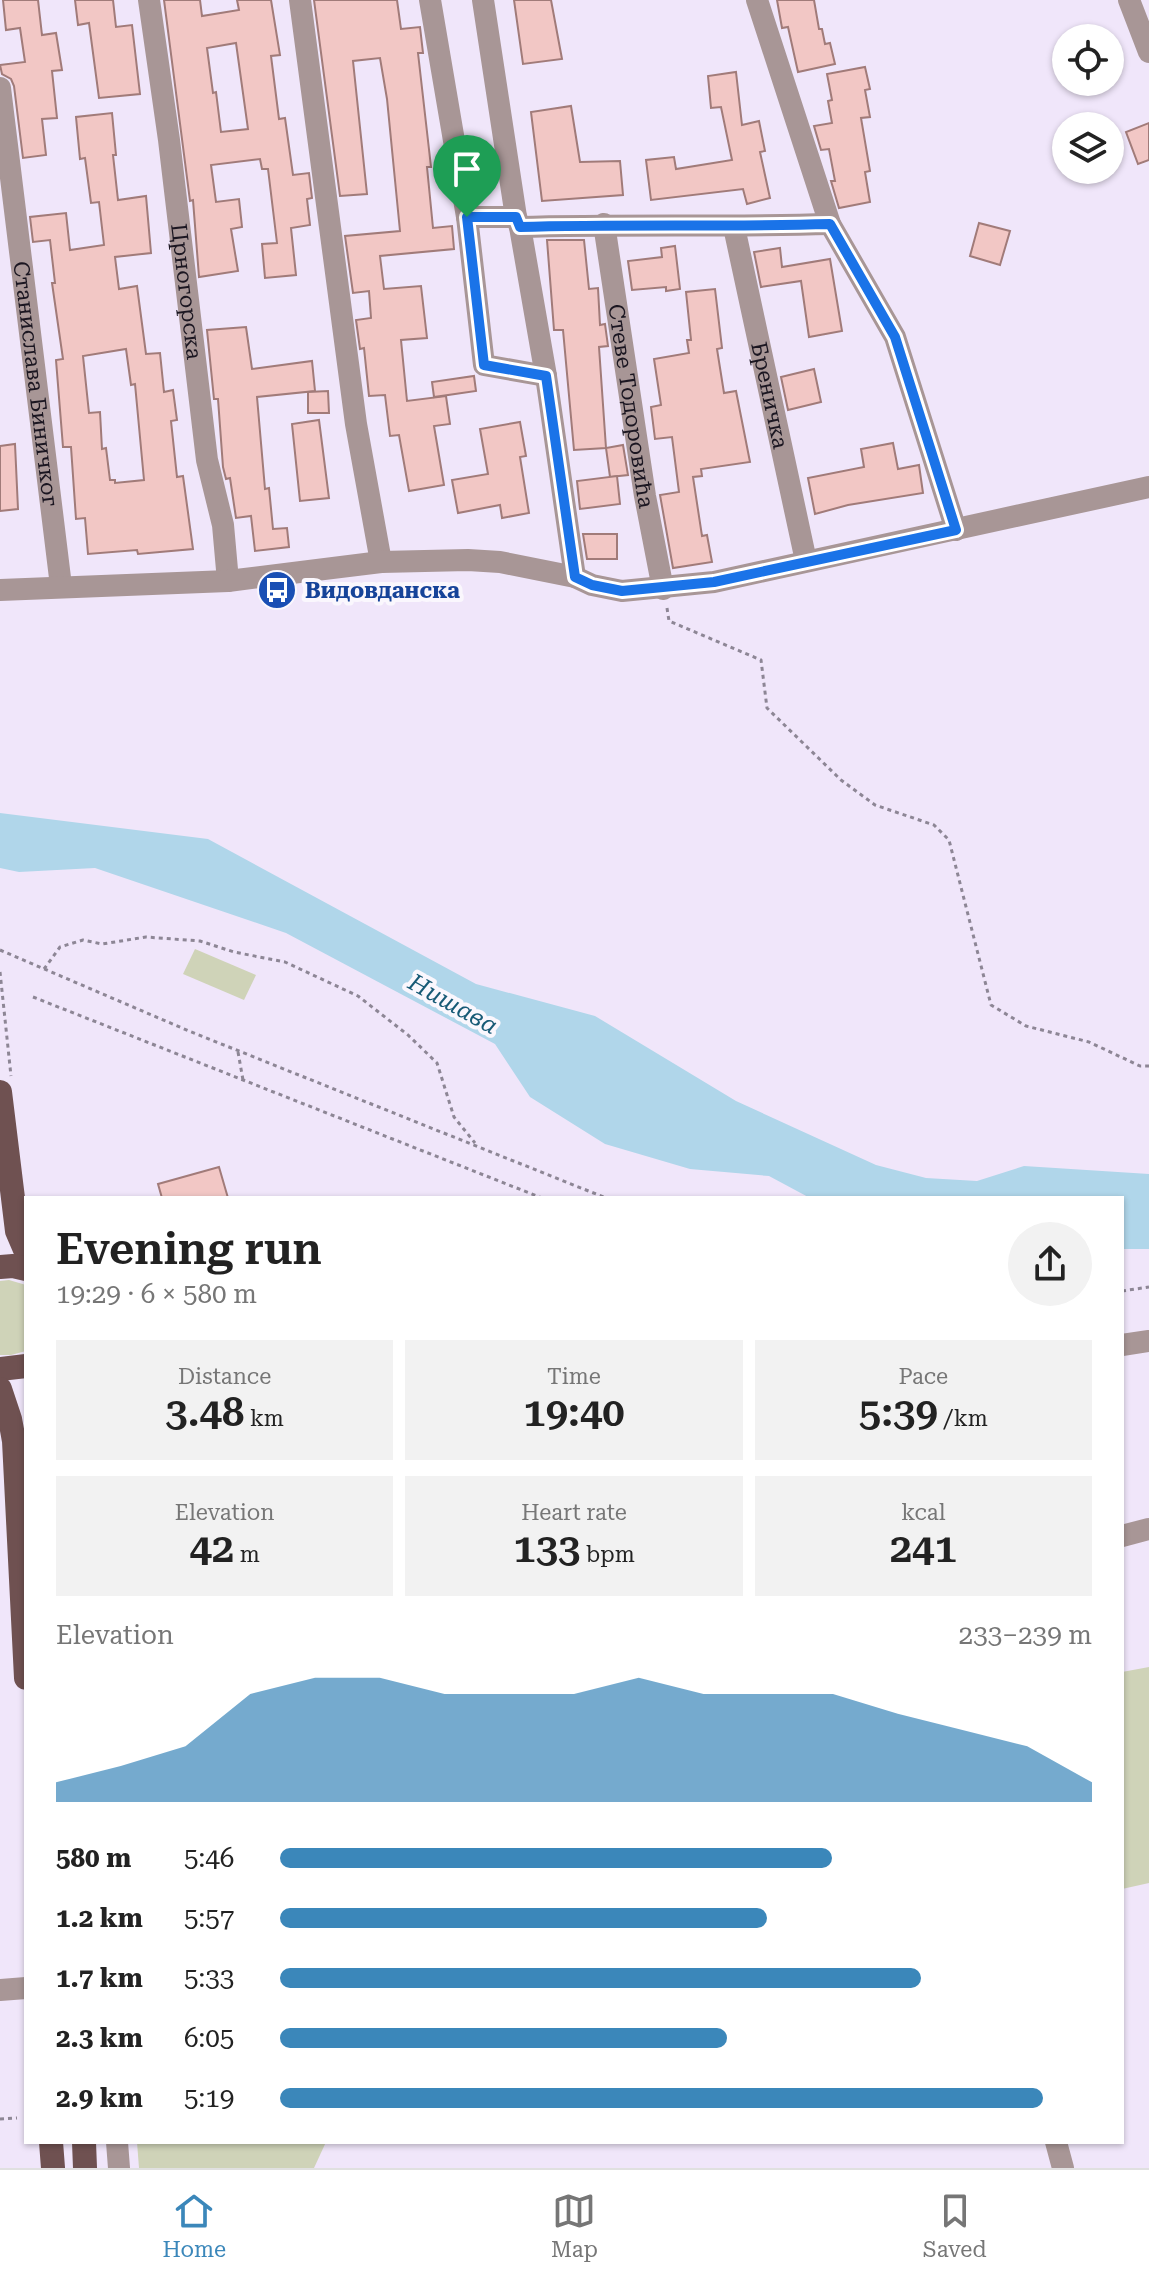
<!DOCTYPE html>
<html lang="en">
<head>
<meta charset="utf-8">
<style>
	:root { --surface:#fff; --page:#f2f2f2; --text:#222; --muted:#767676; --line:#e0e0e0; --accent:#3b87ba }
	body { margin:0; font-family:"Roboto Serif",serif; background:var(--page); color:var(--text); height:100vh; display:flex; flex-direction:column; font-size:30px; white-space:nowrap }
	* { box-sizing:border-box; margin:0 }
	p { font-size:26px; color:var(--muted) }
	.icon { flex:none; width:44px; height:44px; fill:none; stroke:currentColor; stroke-width:2; stroke-linecap:round; stroke-linejoin:round }
	.map { position:relative; flex:1; overflow:hidden }
	.panel { position:absolute; left:24px; top:1196px; width:1100px; height:948px; display:flex; flex-direction:column; background:var(--surface); border-radius:0px; box-shadow:0 2px 6px #0004 }
	.panel>* { flex:none }
	.fabs { position:absolute; left:1052px; top:24px; display:grid; gap:16px }
	.fabs a { display:grid; place-items:center; width:72px; height:72px; border-radius:50%; background:var(--surface); box-shadow:0 2px 6px #0004; font-size:40px }
	.pin { position:absolute; display:grid; place-items:center; width:68px; height:68px; color:#fff; margin:-82px -34px; border-radius:50% 50% 50% 0; rotate:-45deg; box-shadow:0 0 8px #0007 }
	.pin .icon { rotate:45deg }
	.round { display:grid; place-items:center; flex:none; width:84px; height:84px; border-radius:42px; background:var(--page) }
	.overview { display:flex; align-items:center; justify-content:space-between; height:136px; padding:0 32px }
	h1 { font-size:44px; font-weight:600; line-height:60px }
	.figures { display:grid; grid-template-columns:repeat(3,1fr); gap:12px; height:136px; padding:8px 32px }
	.figures div { display:grid; align-content:center; border-radius:0px; background:var(--page); text-align:center }
	.figures b { font-size:40px; font-weight:600 }
	.figures small { font-size:22px; font-weight:400 }
	.figures p { font-size:22px }
	.chart { height:224px; padding:16px 32px }
	.chart p { display:flex; justify-content:space-between }
	.chart svg { width:100%; height:144px; margin-top:8px; fill:var(--accent); opacity:.7 }
	ul { padding:0 32px; list-style:none; font-size:26px }
	li { display:grid; grid-template-columns:128px 96px 1fr; align-items:center; height:60px }
	li i { height:20px; border-radius:10px; background:var(--accent) }
	.dock { display:flex; justify-content:space-around; align-items:center; height:112px; border-top:2px solid var(--line); background:var(--surface); font-size:22px; color:var(--muted) }
	.dock a { display:grid; justify-items:center; gap:4px }
	.dock .active { color:var(--accent) }
	.map>svg:first-child { display:block }
	.green { fill:#cfd3b8 }
	.water { fill:#b0d6ea }
	.building { fill:#f2c7c5; stroke:#a17b79; stroke-width:2; fill-rule:evenodd }
	.lines { fill:none; stroke-linecap:round; stroke-linejoin:round }
	.path { stroke:#8d8695; stroke-width:3; stroke-dasharray:4 4; stroke-linecap:butt }
	.minor { stroke:#a89696; stroke-width:22 }
	.major { stroke:#6f5151; stroke-width:24 }
	.route-casing { stroke:#fff; stroke-width:16 }
	.route { stroke:#1a73e8; stroke-width:10 }
	.labels { text-anchor:middle; stroke-width:8; stroke-linejoin:round; paint-order:stroke }
	.street-label { font-size:22px; fill:#1b1621; stroke:#faf7fd }
	.transit-label { font-size:22px; font-weight:bold; fill:#164399; stroke:#faf7fd; text-anchor:start }
	.water-label { font-size:24px; font-style:italic; fill:#175a76; stroke:#faf7fd }
</style>
</head>
<body>
<div class="map">
<svg width="1149" height="2168" viewBox="0 0 1149 2168">
	<rect width="100%" height="100%" fill="#f0e6fa"/>
	<!-- green -->
	<g class="green">
		<path d="M195 949 256 975 244 1000 183 974Z"/>
		<path d="M9 1280 26 1285V1351L11 1355H0V1281Z"/>
		<path d="M1149 1667V1883L1122 1889V1672Z"/>
		<path d="M137 2142H326L314 2168H139Z"/>
	</g>
	<!-- water -->
	<path class="water" d="M0 813 208 839 476 984 595 1016 736 1101 876 1165 926 1178 977 1181 1024 1166 1149 1174V1249H1122V1198H810L769 1176 690 1169 605 1144 530 1097 495 1044 286 933 95 868 19 872 0 868Z"/>
	<!-- building -->
	<g class="building">
		<path d="M3 0H38L42 35 56 33 62 70 52 71 57 118 42 119 46 155 23 158 14 86 11 79 2 74 0 65 25 62 20 28 6 30Z"/>
		<path d="M75 0H113L116 27 132 25 140 94 99 98 89 23 78 25Z"/>
		<path d="M164 0H200L202 16 239 10 237 0H271L280 55 271 56 279 119 285 118 293 175 309 173 312 198 307 199 310 225 291 228 296 275 265 278 262 244 277 243 268 169H262L260 159 211 165 216 202 239 199 242 227 231 229 238 271 199 277 193 200 190 201ZM236 43 248 129 221 132 216 92 213 93 207 48Z"/>
		<path d="M314 0H397L401 29 420 27 423 53H418L431 167H427L433 228 452 226 454 249 380 256 384 289 421 286 427 338 401 340 407 401 446 396 450 424 434 426 444 485 409 491 399 435 390 436 385 395 369 396 364 348 360 349 356 320 371 318 369 291 353 293 345 236 400 231 387 99 380 58 353 61 367 194 340 196Z"/>
		<path d="M514 0H551L562 59 523 64Z"/>
		<path d="M777 0H814L819 29H822L825 44 830 43 835 64 798 72 788 27 782 28Z"/>
		<path d="M865 67 870 89 865 90 870 117 861 118 870 171 865 172 870 202 839 208 831 181H835L829 149 821 150 814 126 832 123 828 101 832 100 827 74Z"/>
		<path d="M736 72 742 125 759 121 765 151 760 152 770 198 747 204 743 189 651 200 646 160 674 157 676 169 732 160 721 107 711 108 708 76Z"/>
		<path d="M571 106 580 162 620 161 623 195 542 201 531 112Z"/>
		<path d="M112 113 116 155H113L118 200 146 196 151 253 115 257 119 289 137 286 146 354 160 353 164 392 173 390 177 420 171 421 177 477 183 476 193 549 138 554 137 550 88 554 85 518 76 519 71 447H63L56 360 63 359 52 283H55L50 240 33 242 30 217 66 213 70 250 104 245 99 202 91 203 85 158 80 159 76 117ZM126 349 131 385 135 384 144 480 115 483V480H110L106 448 102 449 100 412 89 413 83 356Z"/>
		<path d="M1149 123V160L1138 164 1126 132Z"/>
		<path d="M979 223 1010 231 1000 265 970 256Z"/>
		<path d="M547 240H584L589 289 598 288 600 325 605 324 608 346 599 347 606 448 574 450 563 330H554Z"/>
		<path d="M675 246 680 289 666 291V287L632 290 628 261 662 257 661 248Z"/>
		<path d="M780 248 782 267 830 259 842 331 809 337 801 281 761 287 754 252Z"/>
		<path d="M715 289 722 348 717 349 724 393 736 391 750 462 701 469 702 476 693 477 702 536 707 535 712 562 673 568 660 495 679 492 672 437 655 439 651 407 661 405 654 359 689 353 687 340H691L686 292Z"/>
		<path d="M246 327 252 369 312 361 315 391 257 397 265 489 269 488 273 529 287 528 289 547 255 551 251 516 236 518 230 478 226 479 223 467 218 399H214L207 330Z"/>
		<path d="M814 369 821 402 788 410 781 377Z"/>
		<path d="M474 376 476 391 434 397 432 382Z"/>
		<path d="M328 391 329 413H308V392Z"/>
		<path d="M319 420 329 498 300 501 292 424Z"/>
		<path d="M520 422 526 456 520 457 529 513 502 518 500 505 458 513 452 480 488 474 480 429Z"/>
		<path d="M893 443 898 469 919 465 923 493 848 505 815 514 808 478 864 467 861 449Z"/>
		<path d="M15 444 18 509 0 511V446Z"/>
		<path d="M623 445 628 475 610 477 606 448Z"/>
		<path d="M617 476 620 504 580 509 577 481Z"/>
		<path d="M583 534H617V559H587Z"/>
		<path d="M219 1167 228 1198H162L158 1184Z"/>
	</g>
	<g class="lines">
		<!-- path -->
		<g class="path">
			<path d="M667 608 669 621 761 660 767 708 841 780 875 805 934 825 949 840 991 1005 1026 1026 1089 1042 1140 1066H1149"/>
			<path d="M0 950 189 1031 606 1198"/>
			<path d="M44 969 60 947 83 940 102 944 146 937 200 941 234 952 285 962 358 996 408 1035 437 1063 454 1117 475 1143"/>
			<path d="M0 972 11 1076"/>
			<path d="M33 997 542 1198"/>
			<path d="M238 1052 243 1080"/>
			<path d="M1122 1291 1149 1287"/>
			<path d="M0 2119 17 2118"/>
		</g>
		<!-- minor -->
		<g class="minor">
			<path id="s1" d="M149 0 169 140 207 460 223 525 228 581"/>
			<path d="M300 0 356 424 381 562"/>
			<path d="M430 0 467 217 484 365 546 376"/>
			<path d="M483 0 516 217 520 227 546 376 575 577"/>
			<path d="M757 0 830 224 895 337 956 530"/>
			<path d="M1129 0 1149 52"/>
			<path id="s2" d="M0 88 61 586"/>
			<path d="M467 217H516"/>
			<path id="s3" d="M604 224 645 496 663 589"/>
			<path d="M520 227C623 224 726 227 830 224"/>
			<path id="s4" d="M734 227 806 561"/>
			<path d="M0 590 228 581 381 562 468 560 500 562 575 577 592 585 622 591 714 582 1149 487"/>
			<path d="M1122 1345 1149 1341"/>
			<path d="M1122 1536 1149 1529"/>
			<path d="M0 1990 26 1988"/>
			<path d="M117 2142 119 2168"/>
			<path d="M1056 2142 1063 2168"/>
		</g>
		<!-- major -->
		<g class="major">
			<path d="M0 1092 17 1231 26 1252"/>
			<path d="M0 1267 13 1266 26 1269"/>
			<path d="M0 1369 26 1366"/>
			<path d="M0 1389 10 1419 14 1441 26 1678"/>
			<path d="M51 2142 53 2168"/>
			<path d="M84 2142 85 2168"/>
		</g>
	</g>
	<g class="lines">
		<defs>
			<path id="route" d="M467 217H516L520 227C623 224 726 227 830 224L895 337 956 530 714 582 622 591 592 585 575 577 546 376 484 365Z"/>
		</defs>
		<!-- route casing -->
		<use href="#route" class="route-casing"/>
		<!-- route -->
		<use href="#route" class="route"/>
	</g>
	<!-- icons -->
	<defs>
		<symbol id="bus-disc" viewBox="-11 -11 22 22"><circle r="9.5" fill="#1a4fb4" stroke="#faf7fd"/><path d="M-5-6H5V4H4V6H2V4H-2V6H-4V4H-5ZM-3.5-4V0h7V-4ZM-3.5 1.2v1.5H-2V1.2ZM2 1.2v1.5H3.5V1.2Z" fill="#fff"/></symbol>
	</defs>
	<g fill-rule="evenodd">
		<use href="#bus-disc" x="255" y="568" width="44" height="44"/>
	</g>
	<g class="labels">
		<!-- street labels -->
		<g class="street-label">
			<text dy="8" stroke="none"><textPath href="#s1" startOffset="294">Црногорска</textPath></text>
			<text dy="8" stroke="none"><textPath href="#s2" startOffset="298">Станислава Биничког</textPath></text>
			<text dy="8" stroke="none"><textPath href="#s4" startOffset="172">Бреничка</textPath></text>
			<text dy="8" stroke="none"><textPath href="#s3" startOffset="184">Стеве Тодоровића</textPath></text>
		</g>
		<!-- transit labels -->
		<g class="transit-label">
			<text x="305" y="598">Видовданска</text>
		</g>
		<!-- water labels -->
		<g class="water-label">
			<text transform="translate(453 1004) rotate(29)" y="8">Нишава</text>
		</g>
	</g>
</svg>
<div class="fabs">
<a><svg class="icon" aria-label="locate" viewBox="0 0 24 24"><circle cx="12" cy="12" r="6"/><path d="M12 2v4M12 18v4M2 12h4M18 12h4"/></svg></a>
<a><svg class="icon" aria-label="layers" viewBox="0 0 24 24"><path d="M12 4l9 5-9 5-9-5zM3 14l9 5 9-5"/></svg></a>
</div>
<div class="pin" style="left:467px;top:217px;background:#1e9e55"><svg class="icon" aria-label="arrive" viewBox="0 0 24 24"><path d="M6 21V4h12l-3 4 3 4H6"/></svg></div>
<section class="panel">
<div class="overview"><div><h1>Evening run</h1><p>19:29 · 6 × 580 m</p></div><a class="round"><svg class="icon" aria-label="share" viewBox="0 0 24 24"><path d="M12 15V3M7 8l5-5 5 5M5 13v7h14v-7"/></svg></a></div>
<div class="figures">
<div><p>Distance</p><b>3.48<small> km</small></b></div>
<div><p>Time</p><b>19:40</b></div>
<div><p>Pace</p><b>5:39<small> /km</small></b></div>
</div>
<div class="figures">
<div><p>Elevation</p><b>42<small> m</small></b></div>
<div><p>Heart rate</p><b>133<small> bpm</small></b></div>
<div><p>kcal</p><b>241</b></div>
</div>
<div class="chart"><p><span>Elevation</span>233–239 m</p>
<svg viewBox="0 0 160 44" preserveAspectRatio="none"><path d="M0 44V38L10 33L20 27L30 11L40 6L50 6L60 11L70 11L80 11L90 6L100 11L110 11L120 11L130 17L140 22L150 27L160 38V44z"/></svg>
</div>
<ul>
<li><b>580 m</b>5:46<i style="width:68%"></i></li>
<li><b>1.2 km</b>5:57<i style="width:60%"></i></li>
<li><b>1.7 km</b>5:33<i style="width:79%"></i></li>
<li><b>2.3 km</b>6:05<i style="width:55%"></i></li>
<li><b>2.9 km</b>5:19<i style="width:94%"></i></li>
</ul>
</section>
</div>
<nav class="dock">
<a class="active"><svg class="icon" aria-label="home" viewBox="0 0 24 24"><path d="M3 11l9-7 9 7M6 9v11h12V9"/></svg>Home</a>
<a><svg class="icon" aria-label="map" viewBox="0 0 24 24"><path d="M3 6l6-2 6 2 6-2v14l-6 2-6-2-6 2zM9 4v14M15 6v14"/></svg>Map</a>
<a><svg class="icon" aria-label="saved" viewBox="0 0 24 24"><path d="M7 4h10v16l-5-4-5 4z"/></svg>Saved</a>
</nav>
</body>
</html>
